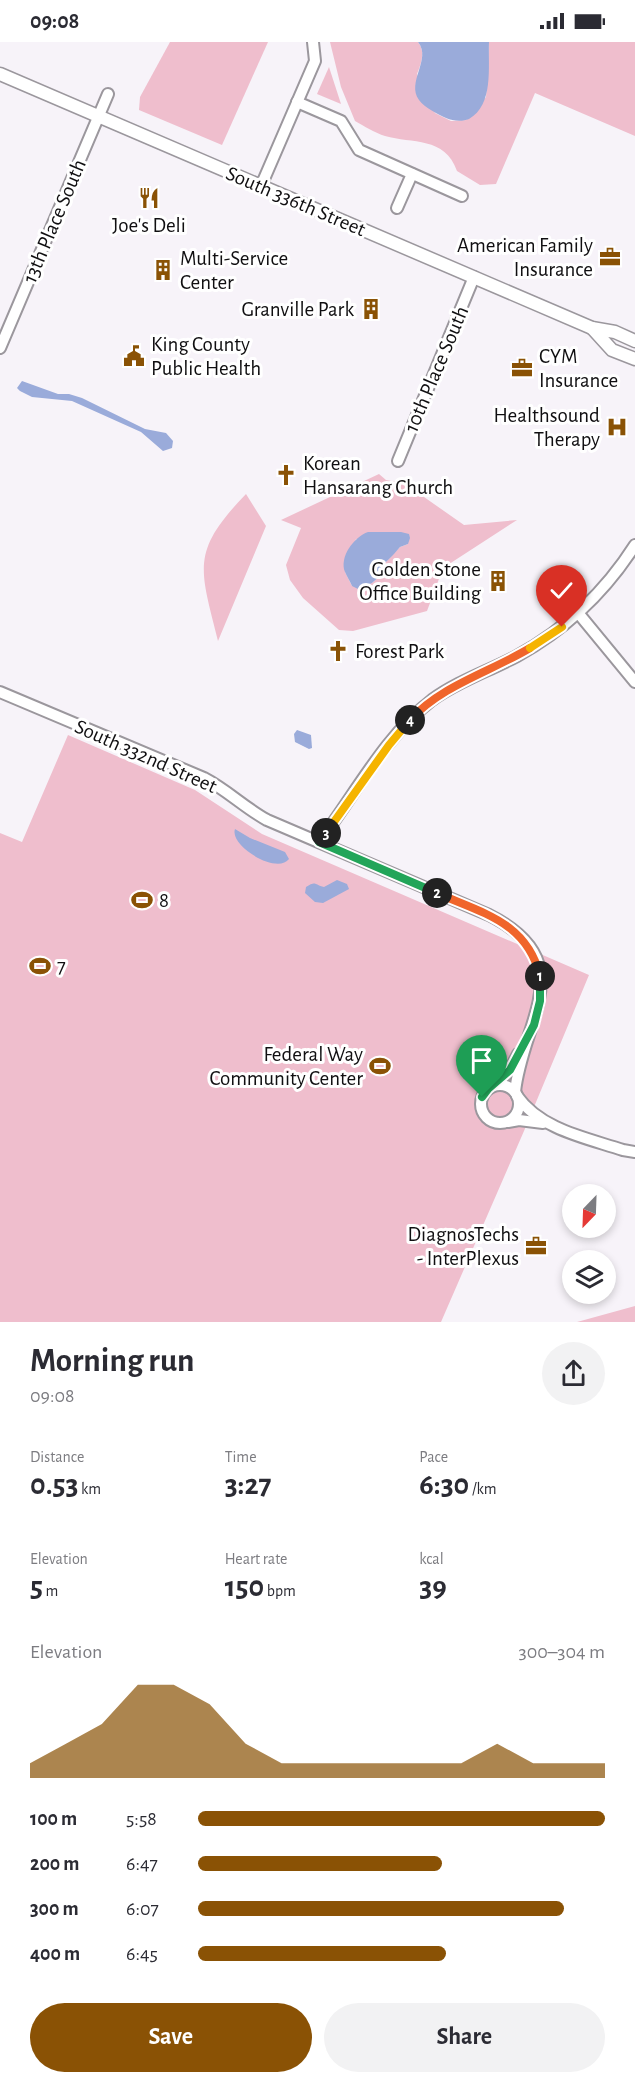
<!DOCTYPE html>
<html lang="en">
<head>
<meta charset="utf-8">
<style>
	:root { --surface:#fff; --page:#f2f2f3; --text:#2b2b33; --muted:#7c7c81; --accent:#8a5205 }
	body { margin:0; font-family:"Alegreya Sans",sans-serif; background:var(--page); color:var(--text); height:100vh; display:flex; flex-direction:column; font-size:22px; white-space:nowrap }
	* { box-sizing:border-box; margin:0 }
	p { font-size:20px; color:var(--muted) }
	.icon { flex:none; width:33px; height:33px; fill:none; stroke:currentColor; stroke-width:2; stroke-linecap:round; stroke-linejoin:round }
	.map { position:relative; height:1280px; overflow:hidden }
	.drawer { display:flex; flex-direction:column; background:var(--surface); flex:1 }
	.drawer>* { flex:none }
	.needle { width:39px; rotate:203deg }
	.fabs { position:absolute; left:562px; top:1142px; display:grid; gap:12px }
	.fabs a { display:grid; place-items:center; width:54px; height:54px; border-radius:50%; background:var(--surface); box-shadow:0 3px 9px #0003; font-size:30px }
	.pin { position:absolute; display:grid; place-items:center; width:51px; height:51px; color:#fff; margin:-62px -26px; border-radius:50% 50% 50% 0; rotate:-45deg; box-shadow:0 0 6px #0007 }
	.pin .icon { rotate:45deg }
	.km { position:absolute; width:30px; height:30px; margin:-15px; border-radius:50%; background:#222; color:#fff; font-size:16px; line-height:30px; text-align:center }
	.round { display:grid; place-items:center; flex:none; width:63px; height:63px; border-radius:32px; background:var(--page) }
	.headline { display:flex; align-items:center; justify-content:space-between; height:102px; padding:0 30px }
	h1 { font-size:33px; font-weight:600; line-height:45px }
	.metrics { display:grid; grid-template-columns:repeat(3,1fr); gap:9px; height:102px; padding:6px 30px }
	.metrics div { display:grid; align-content:center }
	.metrics b { font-size:30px; font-weight:600 }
	.metrics small { font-size:16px; font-weight:400 }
	.metrics p { font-size:16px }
	.chart { height:168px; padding:12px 30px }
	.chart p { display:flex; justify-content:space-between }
	.chart svg { width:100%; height:108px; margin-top:6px; fill:var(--accent); opacity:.7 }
	.action { display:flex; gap:12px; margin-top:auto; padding:12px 30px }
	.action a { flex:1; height:69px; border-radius:36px; background:var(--accent); color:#fff; font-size:24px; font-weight:600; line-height:69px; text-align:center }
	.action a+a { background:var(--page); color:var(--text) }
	ul { padding:0 30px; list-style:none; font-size:20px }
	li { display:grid; grid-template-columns:96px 72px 1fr; align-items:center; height:45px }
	li i { height:15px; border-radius:8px; background:var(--accent) }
	.status { display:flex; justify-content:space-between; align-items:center; height:42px; padding:0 30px; background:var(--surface); direction:ltr }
	.status svg { height:16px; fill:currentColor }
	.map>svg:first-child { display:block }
	.green { fill:#efbecd; fill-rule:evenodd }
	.water { fill:#9aabda }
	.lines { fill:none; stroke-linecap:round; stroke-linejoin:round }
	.minor-casing { stroke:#9b979d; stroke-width:14 }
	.major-casing { stroke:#9b979d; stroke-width:15 }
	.minor { stroke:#fff; stroke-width:10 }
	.major { stroke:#fff; stroke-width:12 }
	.split-1-casing { stroke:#fff; stroke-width:12 }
	.split-2-casing { stroke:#fff; stroke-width:12 }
	.split-3-casing { stroke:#fff; stroke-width:12 }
	.split-4-casing { stroke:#fff; stroke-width:12 }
	.split-5-casing { stroke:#fff; stroke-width:12 }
	.split-6-casing { stroke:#fff; stroke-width:12 }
	.split-1 { stroke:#22a559; stroke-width:8 }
	.split-2 { stroke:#f0652b; stroke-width:8 }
	.split-3 { stroke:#22a559; stroke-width:8 }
	.split-4 { stroke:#f5b400; stroke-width:8 }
	.split-5 { stroke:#f0652b; stroke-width:8 }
	.split-6 { stroke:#f5b400; stroke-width:8 }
	.labels { text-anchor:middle; stroke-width:6; stroke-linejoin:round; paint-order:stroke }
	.street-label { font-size:21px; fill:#100f11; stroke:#fff }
	.poi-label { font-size:21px; fill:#100f11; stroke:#fff; text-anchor:start }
</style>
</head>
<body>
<div class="status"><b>09:08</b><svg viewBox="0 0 49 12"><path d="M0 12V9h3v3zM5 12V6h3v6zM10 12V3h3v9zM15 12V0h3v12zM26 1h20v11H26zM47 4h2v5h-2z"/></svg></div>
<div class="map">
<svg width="635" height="1280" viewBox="0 0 635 1280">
	<rect width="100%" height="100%" fill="#f7f3f9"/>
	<!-- green -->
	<g class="green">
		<path d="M170 0H268L222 103 139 68 140 55Z"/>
		<path d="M330 0H418C426 10 421 22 417 32L435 71 451 79 466 78 486 55 489 0H635V94L535 51 496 142 480 143 457 129C445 94 412 102 385 94 375 91 364 84 355 79L341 45Z"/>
		<path d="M329 25 341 62 317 52Z"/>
		<path d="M379 432 386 438 404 441 464 483 517 478 443 526 427 569 353 589 339 588 303 556 290 538 286 523 301 486 281 478ZM356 497 408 502 400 505 385 521 381 533 372 541 352 544 345 530Z"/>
		<path d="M246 452 266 484 218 599C200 526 190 510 246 452Z"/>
		<path d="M68 693 195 748 262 792 589 933 524 1089 441 1280H0V791L22 800Z"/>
		<path d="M635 1264V1280H577Z"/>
	</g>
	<!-- water -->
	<g class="water">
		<path d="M418 0H489C488 25 494 63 469 77 462 80 453 79 446 76 438 72 425 66 419 58 406 40 432 17 418 0Z"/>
		<path d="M22 339 58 352H69L82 356 145 387 166 391 173 399 172 406 163 409 141 390 72 359 32 355 20 349 17 346Z"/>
		<path d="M368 490H401L409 492 410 496 408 502 400 505 394 512 385 521 381 533 372 541 358 547 352 544C350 539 347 535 345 530 339 515 354 495 368 490Z"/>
		<path d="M297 688 311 693 312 706 309 707 295 700 294 692Z"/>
		<path d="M235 787 250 796 285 810 289 817C277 833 229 804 235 787Z"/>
		<path d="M337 838 347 842 349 847 323 861 315 860 305 851 306 845C316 838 315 843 324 845Z"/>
	</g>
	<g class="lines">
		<defs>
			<g id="minor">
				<path d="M297 60 341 79 359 108 462 154"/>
				<path d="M261 144 315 19 313 0"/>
				<path d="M397 166 412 132"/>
				<path d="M0 306 108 52"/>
				<path d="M398 419 474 235"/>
				<path d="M579 572 635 640"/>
				<path d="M0 650 204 736C227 748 245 766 267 778L489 873C583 920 522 979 515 1050"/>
				<path d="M319 800C355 753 384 695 432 658 458 639 489 629 517 614 566 587 605 550 635 503"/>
				<circle cx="500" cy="1062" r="19"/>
				<path d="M492 1044 510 1028 518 1012"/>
				<path d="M517 1054C541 1088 587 1096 623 1108L635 1110"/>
				<path d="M508 1080 519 1078 543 1081"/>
			</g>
			<g id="major">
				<path d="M0 32 592 286 615 290 635 299"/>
				<path d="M592 286 612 308 635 317"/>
			</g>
		</defs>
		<!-- minor casing -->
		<use href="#minor" class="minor-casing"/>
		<!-- major casing -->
		<use href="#major" class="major-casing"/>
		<!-- minor -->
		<use href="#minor" class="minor"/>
		<!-- major -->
		<use href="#major" class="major"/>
	</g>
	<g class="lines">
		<defs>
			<path id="split-1" d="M482 1055 488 1047 510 1028 534 983 540 959V934"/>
			<path id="split-2" d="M437 851C482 871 527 880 540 934"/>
			<path id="split-3" d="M326 791 319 800 437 851"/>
			<path id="split-4" d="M326 791 389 703 410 678"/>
			<path id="split-5" d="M410 678C442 643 490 630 530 606"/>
			<path id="split-6" d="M530 606 562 585"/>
		</defs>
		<!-- split-1 casing -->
		<use href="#split-1" class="split-1-casing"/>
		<!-- split-2 casing -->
		<use href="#split-2" class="split-2-casing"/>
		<!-- split-3 casing -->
		<use href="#split-3" class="split-3-casing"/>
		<!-- split-4 casing -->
		<use href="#split-4" class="split-4-casing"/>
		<!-- split-5 casing -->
		<use href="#split-5" class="split-5-casing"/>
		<!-- split-6 casing -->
		<use href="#split-6" class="split-6-casing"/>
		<!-- split-1 -->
		<use href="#split-1" class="split-1"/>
		<!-- split-2 -->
		<use href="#split-2" class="split-2"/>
		<!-- split-3 -->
		<use href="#split-3" class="split-3"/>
		<!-- split-4 -->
		<use href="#split-4" class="split-4"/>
		<!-- split-5 -->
		<use href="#split-5" class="split-5"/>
		<!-- split-6 -->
		<use href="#split-6" class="split-6"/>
	</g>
	<!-- icons -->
	<defs>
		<symbol id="restaurant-bare" viewBox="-9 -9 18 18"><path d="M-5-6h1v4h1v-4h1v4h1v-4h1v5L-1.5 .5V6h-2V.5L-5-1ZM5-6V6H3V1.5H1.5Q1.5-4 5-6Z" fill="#8a5205" stroke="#fff" stroke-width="2.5" paint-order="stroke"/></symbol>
		<symbol id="office-bare" viewBox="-9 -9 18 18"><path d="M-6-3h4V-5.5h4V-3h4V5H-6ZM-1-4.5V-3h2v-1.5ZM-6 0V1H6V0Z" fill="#8a5205" stroke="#fff" stroke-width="2.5" paint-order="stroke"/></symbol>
		<symbol id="building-bare" viewBox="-9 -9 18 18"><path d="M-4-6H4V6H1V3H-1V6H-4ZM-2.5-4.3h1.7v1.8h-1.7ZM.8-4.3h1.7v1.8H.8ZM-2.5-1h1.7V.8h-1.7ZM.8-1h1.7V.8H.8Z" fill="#8a5205" stroke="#fff" stroke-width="2.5" paint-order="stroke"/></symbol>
		<symbol id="civic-bare" viewBox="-9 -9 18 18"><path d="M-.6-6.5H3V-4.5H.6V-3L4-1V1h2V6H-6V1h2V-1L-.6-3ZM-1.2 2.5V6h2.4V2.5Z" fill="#8a5205" stroke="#fff" stroke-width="2.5" paint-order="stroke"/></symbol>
		<symbol id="hospital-bare" viewBox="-9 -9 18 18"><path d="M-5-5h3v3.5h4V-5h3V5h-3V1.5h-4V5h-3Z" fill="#8a5205" stroke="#fff" stroke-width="2.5" paint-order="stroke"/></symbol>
		<symbol id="church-bare" viewBox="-9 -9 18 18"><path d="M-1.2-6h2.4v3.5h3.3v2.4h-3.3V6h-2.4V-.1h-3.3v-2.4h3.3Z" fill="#8a5205" stroke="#fff" stroke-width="2.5" paint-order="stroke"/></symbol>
		<symbol id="stadium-bare" viewBox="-9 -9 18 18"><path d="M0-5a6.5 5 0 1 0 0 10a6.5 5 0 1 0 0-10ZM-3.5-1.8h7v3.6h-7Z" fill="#8a5205" stroke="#fff" stroke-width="2.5" paint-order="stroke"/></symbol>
	</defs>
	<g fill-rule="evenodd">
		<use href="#restaurant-bare" x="134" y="141" width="30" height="30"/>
		<use href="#office-bare" x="595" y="200" width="30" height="30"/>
		<use href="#building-bare" x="148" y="213" width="30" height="30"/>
		<use href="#building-bare" x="356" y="252" width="30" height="30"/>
		<use href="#civic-bare" x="119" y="299" width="30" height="30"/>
		<use href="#office-bare" x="507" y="311" width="30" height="30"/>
		<use href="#hospital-bare" x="602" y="370" width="30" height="30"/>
		<use href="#church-bare" x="271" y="418" width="30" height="30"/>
		<use href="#building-bare" x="483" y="524" width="30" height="30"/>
		<use href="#church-bare" x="323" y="594" width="30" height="30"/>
		<use href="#stadium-bare" x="127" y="843" width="30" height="30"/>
		<use href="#stadium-bare" x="25" y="909" width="30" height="30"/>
		<use href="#stadium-bare" x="365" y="1009" width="30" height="30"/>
		<use href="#office-bare" x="521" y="1189" width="30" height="30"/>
	</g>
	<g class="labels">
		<!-- street labels -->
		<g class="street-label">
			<text transform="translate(296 159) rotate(23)" y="7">South 336th Street</text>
			<text transform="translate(54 179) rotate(-67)" y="7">13th Place South</text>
			<text transform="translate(436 327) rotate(-67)" y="7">10th Place South</text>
			<text transform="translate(146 714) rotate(24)" y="7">South 332nd Street</text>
		</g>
		<!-- poi labels -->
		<g class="poi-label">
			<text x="149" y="190" text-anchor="middle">Joe's Deli</text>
			<text x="593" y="210" text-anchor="end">American Family<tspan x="593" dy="24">Insurance</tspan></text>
			<text x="180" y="223">Multi-Service<tspan x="180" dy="24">Center</tspan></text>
			<text x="354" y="274" text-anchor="end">Granville Park</text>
			<text x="151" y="309">King County<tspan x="151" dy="24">Public Health</tspan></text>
			<text x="539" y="321">CYM<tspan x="539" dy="24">Insurance</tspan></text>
			<text x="600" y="380" text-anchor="end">Healthsound<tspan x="600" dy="24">Therapy</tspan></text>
			<text x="303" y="428">Korean<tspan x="303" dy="24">Hansarang Church</tspan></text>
			<text x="481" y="534" text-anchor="end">Golden Stone<tspan x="481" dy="24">Office Building</tspan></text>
			<text x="355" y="616">Forest Park</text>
			<text x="159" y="865">8</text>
			<text x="57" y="931">7</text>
			<text x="363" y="1019" text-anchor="end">Federal Way<tspan x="363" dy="24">Community Center</tspan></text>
			<text x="519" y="1199" text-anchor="end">DiagnosTechs<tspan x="519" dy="24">- InterPlexus</tspan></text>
		</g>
	</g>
</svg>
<div class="fabs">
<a><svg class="needle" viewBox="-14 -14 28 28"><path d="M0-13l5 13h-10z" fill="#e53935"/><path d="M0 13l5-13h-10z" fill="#7c7c81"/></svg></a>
<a><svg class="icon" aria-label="layers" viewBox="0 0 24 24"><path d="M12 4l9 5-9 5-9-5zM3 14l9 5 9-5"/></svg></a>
</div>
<div class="pin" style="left:482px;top:1055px;background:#1e9e55"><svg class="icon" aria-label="arrive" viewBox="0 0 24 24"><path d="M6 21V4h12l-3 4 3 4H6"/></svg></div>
<div class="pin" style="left:562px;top:585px;background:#d93025"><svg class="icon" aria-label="check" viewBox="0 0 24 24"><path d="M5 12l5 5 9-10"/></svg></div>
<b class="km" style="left:540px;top:934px">1</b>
<b class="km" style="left:437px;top:851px">2</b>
<b class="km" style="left:326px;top:791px">3</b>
<b class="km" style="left:410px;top:678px">4</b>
</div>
<section class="drawer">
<div class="headline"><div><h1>Morning run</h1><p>09:08</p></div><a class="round"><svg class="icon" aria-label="share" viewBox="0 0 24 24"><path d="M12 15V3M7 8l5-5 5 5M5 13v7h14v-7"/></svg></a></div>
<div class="metrics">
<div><p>Distance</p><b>0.53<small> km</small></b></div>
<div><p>Time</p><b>3:27</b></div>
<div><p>Pace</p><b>6:30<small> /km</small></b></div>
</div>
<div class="metrics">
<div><p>Elevation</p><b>5<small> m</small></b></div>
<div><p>Heart rate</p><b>150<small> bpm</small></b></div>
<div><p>kcal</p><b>39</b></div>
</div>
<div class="chart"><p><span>Elevation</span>300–304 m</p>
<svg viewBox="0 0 160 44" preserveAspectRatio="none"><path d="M0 44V38L10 30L20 22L30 6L40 6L50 14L60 30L70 38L80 38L90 38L100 38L110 38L120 38L130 30L140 38L150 38L160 38V44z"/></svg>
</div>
<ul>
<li><b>100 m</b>5:58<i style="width:100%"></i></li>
<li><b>200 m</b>6:47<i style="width:60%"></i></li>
<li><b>300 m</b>6:07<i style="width:90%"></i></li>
<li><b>400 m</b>6:45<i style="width:61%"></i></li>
</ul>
<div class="action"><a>Save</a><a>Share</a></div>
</section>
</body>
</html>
